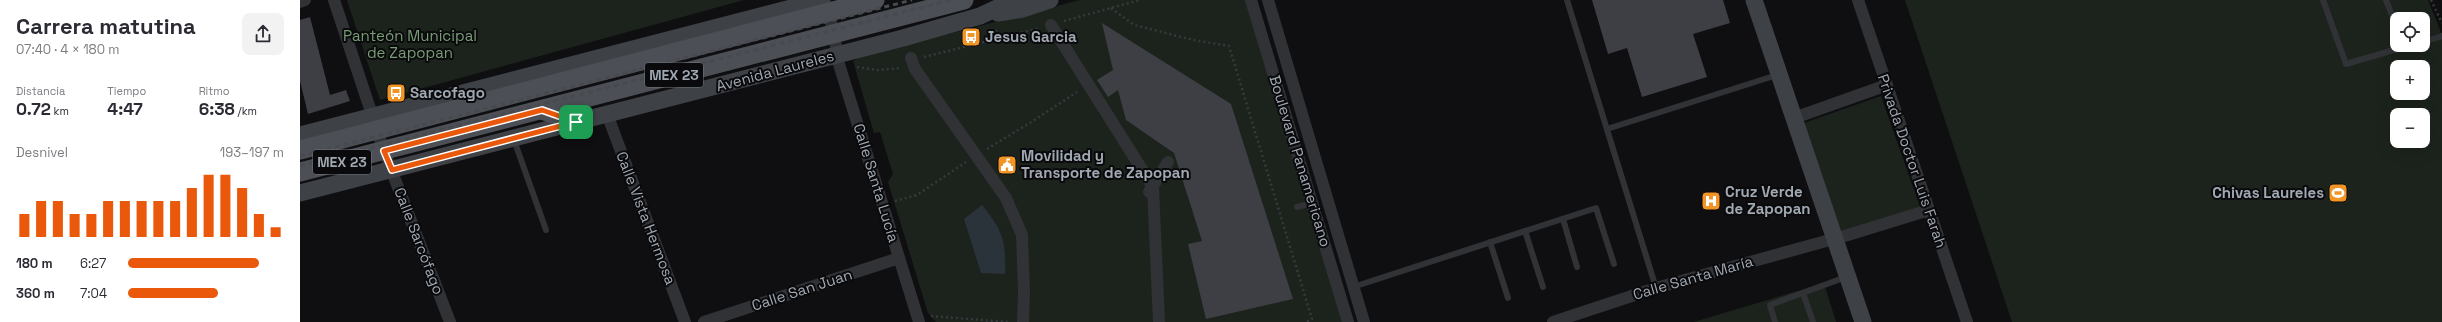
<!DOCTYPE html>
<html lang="es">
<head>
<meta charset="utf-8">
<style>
	:root { --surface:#fff; --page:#f2f2f3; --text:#2b2b33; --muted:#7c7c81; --accent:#ea580c }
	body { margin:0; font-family:"Space Grotesk",sans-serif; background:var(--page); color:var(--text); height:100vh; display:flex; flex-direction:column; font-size:15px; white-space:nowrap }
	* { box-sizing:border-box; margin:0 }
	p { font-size:13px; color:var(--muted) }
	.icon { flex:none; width:22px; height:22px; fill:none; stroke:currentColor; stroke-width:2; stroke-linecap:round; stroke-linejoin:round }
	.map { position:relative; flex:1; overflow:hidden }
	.details { display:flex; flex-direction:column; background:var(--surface); width:300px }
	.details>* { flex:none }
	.controls { position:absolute; left:2090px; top:12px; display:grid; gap:8px }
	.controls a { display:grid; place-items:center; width:40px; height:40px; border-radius:8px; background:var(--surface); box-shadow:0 4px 16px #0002; font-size:20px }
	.pin { position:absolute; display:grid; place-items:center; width:34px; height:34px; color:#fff; margin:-17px; border-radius:8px; box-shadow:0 2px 6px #0006 }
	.round { display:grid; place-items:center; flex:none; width:42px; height:42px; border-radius:8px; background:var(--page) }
	.headline { display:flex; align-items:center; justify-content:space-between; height:68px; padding:0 16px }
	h1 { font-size:22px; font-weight:700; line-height:30px }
	.figures { display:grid; grid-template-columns:repeat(3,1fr); gap:6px; height:68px; padding:4px 16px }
	.figures div { display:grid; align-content:center }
	.figures b { font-size:17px; font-weight:700 }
	.figures small { font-size:11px; font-weight:400 }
	.figures p { font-size:11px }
	.chart { height:112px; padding:8px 16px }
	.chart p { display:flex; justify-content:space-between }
	.chart svg { width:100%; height:72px; margin-top:4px; stroke:var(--accent); stroke-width:6 }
	ul { padding:0 16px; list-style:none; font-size:13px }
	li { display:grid; grid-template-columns:64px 48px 1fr; align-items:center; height:30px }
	li i { height:10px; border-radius:5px; background:var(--accent) }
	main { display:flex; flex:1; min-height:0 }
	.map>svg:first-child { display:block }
	.green { fill:#1c231c; fill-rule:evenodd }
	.water { fill:#293339 }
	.building { fill:#3e3f44 }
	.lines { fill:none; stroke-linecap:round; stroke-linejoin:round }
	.path { stroke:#36393d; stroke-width:2.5; stroke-dasharray:2 3; stroke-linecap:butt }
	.lane { stroke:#303236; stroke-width:6 }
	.street { stroke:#303236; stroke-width:12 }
	.secondary { stroke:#3e4146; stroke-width:17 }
	.primary { stroke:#4c4f55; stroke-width:19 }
	.rail { stroke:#474a4f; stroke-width:3; stroke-dasharray:5 4; stroke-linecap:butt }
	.route-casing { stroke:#fff; stroke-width:8 }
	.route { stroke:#ea580c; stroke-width:5 }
	.labels { text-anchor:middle; stroke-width:4; stroke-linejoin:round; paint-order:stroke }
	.shield { fill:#0a0a0c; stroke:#737980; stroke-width:1 }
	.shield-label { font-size:14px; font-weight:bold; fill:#a0a8b2 }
	.park-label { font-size:15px; fill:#799d76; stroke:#0a0a0c }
	.poi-label { font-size:15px; font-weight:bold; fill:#a0a8b2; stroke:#0a0a0c; text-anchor:start }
	.street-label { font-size:15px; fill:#a0a8b2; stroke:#0a0a0c }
</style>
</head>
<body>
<main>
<section class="details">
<div class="headline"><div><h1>Carrera matutina</h1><p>07:40 · 4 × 180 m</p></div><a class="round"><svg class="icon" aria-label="share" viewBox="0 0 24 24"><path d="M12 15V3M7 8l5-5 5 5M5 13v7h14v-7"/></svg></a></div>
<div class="figures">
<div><p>Distancia</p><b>0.72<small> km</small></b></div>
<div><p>Tiempo</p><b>4:47</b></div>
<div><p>Ritmo</p><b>6:38<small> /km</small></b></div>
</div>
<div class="chart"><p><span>Desnivel</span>193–197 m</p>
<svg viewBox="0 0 160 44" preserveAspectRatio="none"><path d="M5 44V30M15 44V22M25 44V22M35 44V30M45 44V30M55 44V22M65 44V22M75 44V22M85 44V22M95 44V22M105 44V14M115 44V6M125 44V6M135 44V14M145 44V30M155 44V38"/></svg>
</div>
<ul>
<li><b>180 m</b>6:27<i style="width:84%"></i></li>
<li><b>360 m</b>7:04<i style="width:58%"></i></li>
</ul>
</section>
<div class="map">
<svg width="2142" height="322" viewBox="0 0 2142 322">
	<rect width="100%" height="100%" fill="#0f0f11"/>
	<!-- green -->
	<g class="green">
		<path d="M47 0H444L80 100Z"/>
		<path d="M780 0H947L1045 322H636L628 313 588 182 593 174 580 132 574 133 553 61 560 57Z"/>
		<path d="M1605 0H2128L2142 35V322H1712ZM2097 19H2123V45H2097ZM2097 67H2123V93H2097ZM2097 115H2123V141H2097Z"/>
		<path d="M1581 96 1620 207 1542 234 1504 123Z"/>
		<path d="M1524 283 1536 322H1394Z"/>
	</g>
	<!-- water -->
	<path class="water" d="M682 205C703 231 706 241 705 274L681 273 664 219Z"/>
	<!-- building -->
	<g class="building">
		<path d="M1292 0H1423L1430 23 1393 34 1407 77 1342 97 1327 48 1308 54Z"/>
		<path d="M10 17 30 95 46 90 50 101 8 114 0 81V20Z"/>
		<path d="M802 23 931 104 993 299 906 319 888 244 902 241 874 153 826 120 818 90 808 97 797 80 813 70Z"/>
	</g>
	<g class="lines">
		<!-- path -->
		<g class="path">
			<path d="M2131 0 2142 23"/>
			<path d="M811 8 834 25 893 40 929 46 1012 319 1006 322"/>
			<path d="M764 21 840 0"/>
			<path d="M686 43 698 28"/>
			<path d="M624 57 740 28"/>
			<path d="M557 67 578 70 601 68"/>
			<path d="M687 149 733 121 777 92"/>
			<path d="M595 201 617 195 666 162"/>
			<path d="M631 316 708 322"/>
		</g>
		<!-- lane -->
		<g class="lane">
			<path d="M1267 0 1356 288"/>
			<path d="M2023 0 2046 64 2111 45"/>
			<path d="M2086 0 2097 27"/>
			<path d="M2123 42 2142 36"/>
			<path d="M1307 129 1477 75"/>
			<path d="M214 140 246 230"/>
			<path d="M997 207 1012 203"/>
			<path d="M1263 219 1277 267"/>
			<path d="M1225 231 1243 287"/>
			<path d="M1190 242 1208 298"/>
			<path d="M1053 287 1296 208 1314 264"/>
			<path d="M1503 293 1513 322"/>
			<path d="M1475 322 1470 305 1546 277"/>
		</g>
		<!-- street -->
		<g class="street">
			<path d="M34 0 84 151 150 322"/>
			<path d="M951 0 1048 322"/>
			<path d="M968 0 1064 322"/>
			<path d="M1558 0 1667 322"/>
			<path d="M0 2 5 0"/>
			<path d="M526 5 534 33 538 61 619 322"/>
			<path d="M751 25 853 187 859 322"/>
			<path d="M611 58 615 69 706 198 722 235 724 292 723 322"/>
			<path d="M307 114 385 322"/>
			<path d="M1494 118 1587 85"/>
			<path d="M849 192 868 162"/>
			<path d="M404 322 599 258"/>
			<path d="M1253 322 1356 288 1548 235 1629 210"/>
		</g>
		<!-- secondary -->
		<g class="secondary">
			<path d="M1454 0 1563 322"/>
			<path d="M698 13 723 9 750 0"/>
			<path d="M0 135 522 0"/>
			<path d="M0 193 603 38 680 16 714 0"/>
		</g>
		<!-- primary -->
		<g class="primary">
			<path d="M242 110 276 122"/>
			<path d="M0 150 575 0"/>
			<path d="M0 172 664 0"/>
		</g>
		<!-- rail -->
		<g class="rail">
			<path d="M0 156 612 0"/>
			<path d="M0 166 651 0"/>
		</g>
	</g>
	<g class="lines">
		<defs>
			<path id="route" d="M242 110 276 122 92 170 84 151Z"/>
		</defs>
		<!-- route casing -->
		<use href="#route" class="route-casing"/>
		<!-- route -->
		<use href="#route" class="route"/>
	</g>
	<!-- icons -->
	<defs>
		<symbol id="bus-square" viewBox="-11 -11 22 22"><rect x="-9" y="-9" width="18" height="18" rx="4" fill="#f39525" stroke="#0a0a0c"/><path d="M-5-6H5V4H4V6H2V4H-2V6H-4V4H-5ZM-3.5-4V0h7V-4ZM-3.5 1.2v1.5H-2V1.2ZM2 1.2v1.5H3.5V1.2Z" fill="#fff"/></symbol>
		<symbol id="civic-square" viewBox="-11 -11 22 22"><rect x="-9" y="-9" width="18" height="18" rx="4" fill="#f39525" stroke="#0a0a0c"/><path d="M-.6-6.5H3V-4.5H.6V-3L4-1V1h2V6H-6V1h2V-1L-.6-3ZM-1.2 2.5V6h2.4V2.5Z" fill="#fff"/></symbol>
		<symbol id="stadium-square" viewBox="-11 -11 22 22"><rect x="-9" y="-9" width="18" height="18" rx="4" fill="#f39525" stroke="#0a0a0c"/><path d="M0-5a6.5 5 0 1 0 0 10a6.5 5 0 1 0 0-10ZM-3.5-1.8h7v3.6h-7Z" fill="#fff"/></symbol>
		<symbol id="hospital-square" viewBox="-11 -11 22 22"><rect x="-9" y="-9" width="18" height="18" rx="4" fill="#f39525" stroke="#0a0a0c"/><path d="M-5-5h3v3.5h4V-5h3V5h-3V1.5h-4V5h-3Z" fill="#fff"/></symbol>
	</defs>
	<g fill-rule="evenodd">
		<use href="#bus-square" x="660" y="26" width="22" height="22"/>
		<use href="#bus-square" x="85" y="82" width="22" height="22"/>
		<use href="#civic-square" x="696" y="154" width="22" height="22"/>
		<use href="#stadium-square" x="2027" y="182" width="22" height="22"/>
		<use href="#hospital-square" x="1400" y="190" width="22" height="22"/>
	</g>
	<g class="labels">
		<!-- shield labels -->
		<g class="shield">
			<rect x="345" y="63" width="58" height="24" rx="3"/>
			<rect x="13" y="150" width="58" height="24" rx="3"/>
		</g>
		<g class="shield-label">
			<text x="374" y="80">MEX 23</text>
			<text x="42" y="167">MEX 23</text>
		</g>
		<!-- park labels -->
		<g class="park-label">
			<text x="110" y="41">Panteón Municipal<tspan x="110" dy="17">de Zapopan</tspan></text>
		</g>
		<!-- poi labels -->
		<g class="poi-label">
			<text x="685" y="42">Jesus Garcia</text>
			<text x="110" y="98">Sarcofago</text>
			<text x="721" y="161">Movilidad y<tspan x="721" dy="17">Transporte de Zapopan</tspan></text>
			<text x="1425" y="197">Cruz Verde<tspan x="1425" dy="17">de Zapopan</tspan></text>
			<text x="2024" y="198" text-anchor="end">Chivas Laureles</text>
		</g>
		<!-- street labels -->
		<g class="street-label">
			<text transform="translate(475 71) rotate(-15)" y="5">Avenida Laureles</text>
			<text transform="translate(1000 161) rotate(73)" y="5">Boulevard Panamericano</text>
			<text transform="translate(1612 161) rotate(71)" y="5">Privada Doctor Luis Farah</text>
			<text transform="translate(576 183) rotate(73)" y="5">Calle Santa Lucía</text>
			<text transform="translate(346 218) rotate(69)" y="5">Calle Vista Hermosa</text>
			<text transform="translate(119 241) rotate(69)" y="5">Calle Sarcófago</text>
			<text transform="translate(1393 278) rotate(-16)" y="5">Calle Santa María</text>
			<text transform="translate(502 290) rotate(-18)" y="5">Calle San Juan</text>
		</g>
	</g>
</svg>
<div class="controls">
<a><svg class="icon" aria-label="locate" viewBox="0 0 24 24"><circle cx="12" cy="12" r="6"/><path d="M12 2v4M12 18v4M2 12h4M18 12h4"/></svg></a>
<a>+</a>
<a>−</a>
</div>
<div class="pin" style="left:276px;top:122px;background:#1e9e55"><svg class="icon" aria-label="arrive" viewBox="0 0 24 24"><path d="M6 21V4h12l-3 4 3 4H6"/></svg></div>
</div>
</main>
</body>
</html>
